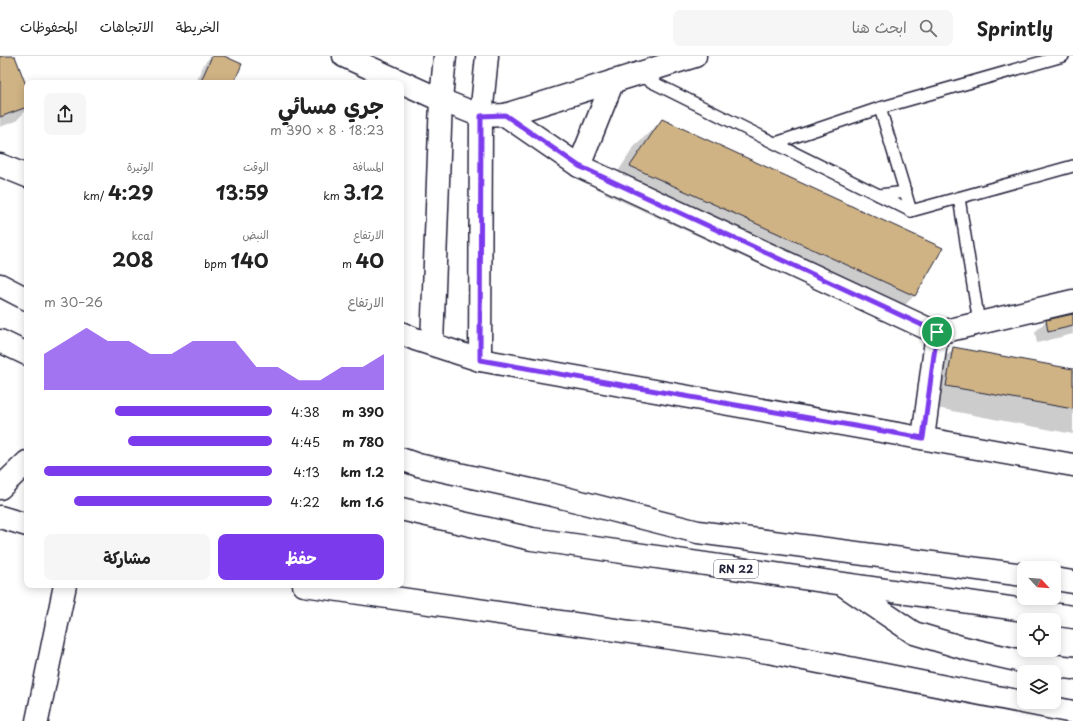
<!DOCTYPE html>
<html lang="ar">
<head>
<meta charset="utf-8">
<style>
	:root { --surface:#fff; --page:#f6f6f6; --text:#222; --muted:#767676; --line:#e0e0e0; --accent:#7c3aed }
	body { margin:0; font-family:"Playpen Sans","Playpen Sans Arabic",sans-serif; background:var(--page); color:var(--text); direction:rtl; height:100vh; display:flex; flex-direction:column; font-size:15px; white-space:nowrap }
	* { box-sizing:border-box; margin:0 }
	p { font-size:13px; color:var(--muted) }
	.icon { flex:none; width:22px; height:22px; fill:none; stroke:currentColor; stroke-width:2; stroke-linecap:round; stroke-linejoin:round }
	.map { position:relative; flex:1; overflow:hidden; direction:ltr }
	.sheet { position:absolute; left:24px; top:24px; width:380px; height:508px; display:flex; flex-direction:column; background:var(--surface); border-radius:8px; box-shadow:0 2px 10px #0003; direction:rtl }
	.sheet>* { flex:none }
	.needle { width:26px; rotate:116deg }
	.tools { position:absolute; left:1017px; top:505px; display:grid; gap:8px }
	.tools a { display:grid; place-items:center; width:44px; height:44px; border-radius:8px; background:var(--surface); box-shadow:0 2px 10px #0003; font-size:20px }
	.pin { position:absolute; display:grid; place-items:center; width:34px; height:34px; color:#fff; margin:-17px; border:2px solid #fff; border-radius:50%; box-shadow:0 1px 4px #0007 }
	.round { display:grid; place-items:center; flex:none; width:42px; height:42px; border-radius:8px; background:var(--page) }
	.overview { display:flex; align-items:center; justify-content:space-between; height:68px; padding:0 20px }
	h1 { font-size:22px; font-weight:700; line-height:30px }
	.stats { display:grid; grid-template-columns:repeat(3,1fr); gap:6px; height:68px; padding:4px 20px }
	.stats div { display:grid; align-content:center }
	.stats b { font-size:20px; font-weight:700 }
	.stats small { font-size:11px; font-weight:400 }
	.stats p { font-size:11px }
	.chart { height:112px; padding:8px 20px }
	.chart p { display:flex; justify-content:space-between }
	.chart svg { width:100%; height:72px; margin-top:4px; fill:var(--accent); opacity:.7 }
	.button { display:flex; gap:8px; margin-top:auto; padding:8px 20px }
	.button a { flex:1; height:46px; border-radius:8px; background:var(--accent); color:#fff; font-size:16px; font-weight:700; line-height:46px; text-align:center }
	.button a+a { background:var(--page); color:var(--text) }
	ul { padding:0 20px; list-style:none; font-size:13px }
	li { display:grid; grid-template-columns:64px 48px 1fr; align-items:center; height:30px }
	li i { height:10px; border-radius:5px; background:var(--accent) }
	header { display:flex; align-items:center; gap:24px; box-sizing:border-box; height:56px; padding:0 20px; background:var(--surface); border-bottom:1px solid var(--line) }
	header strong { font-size:19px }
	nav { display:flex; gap:22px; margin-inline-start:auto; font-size:14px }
	.search { width:280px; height:36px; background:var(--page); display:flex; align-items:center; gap:10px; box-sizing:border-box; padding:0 14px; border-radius:8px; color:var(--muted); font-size:15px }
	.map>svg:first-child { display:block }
	.shadow { fill:#0003 }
	.building { fill:#cfb384; stroke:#22223b }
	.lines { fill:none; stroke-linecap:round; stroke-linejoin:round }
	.service-casing { stroke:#22223b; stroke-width:14 }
	.minor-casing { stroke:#22223b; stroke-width:25 }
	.trunk-casing { stroke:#22223b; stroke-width:25 }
	.service { stroke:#fff; stroke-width:11 }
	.minor { stroke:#fff; stroke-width:22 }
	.trunk { stroke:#fff; stroke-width:22 }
	.route-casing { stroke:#fff; stroke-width:8 }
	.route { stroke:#7c3aed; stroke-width:5 }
	.labels { text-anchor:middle; stroke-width:3; stroke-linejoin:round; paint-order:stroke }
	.shield { fill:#fff; stroke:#646476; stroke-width:1 }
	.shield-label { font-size:11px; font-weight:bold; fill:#22223b }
</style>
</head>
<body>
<header>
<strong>Sprintly</strong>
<div class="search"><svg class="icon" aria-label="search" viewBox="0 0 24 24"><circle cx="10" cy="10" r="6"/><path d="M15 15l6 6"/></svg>ابحث هنا</div>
<nav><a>الخريطة</a><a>الاتجاهات</a><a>المحفوظات</a></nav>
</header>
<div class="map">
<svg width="1073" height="665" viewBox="0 0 1073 665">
	<rect width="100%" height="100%" fill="#fff"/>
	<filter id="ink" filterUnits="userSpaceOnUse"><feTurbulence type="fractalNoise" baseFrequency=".025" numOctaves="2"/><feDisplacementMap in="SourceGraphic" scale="8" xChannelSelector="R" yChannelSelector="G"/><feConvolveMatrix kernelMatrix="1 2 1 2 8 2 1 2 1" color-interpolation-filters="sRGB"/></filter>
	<g filter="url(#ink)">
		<!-- shadow -->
		<g class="shadow">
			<path d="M0 0H14L27 35V53L16 65 0 71Z"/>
			<path d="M211 0H222L233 27H195L204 8Z"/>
			<path d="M662 64 942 192 914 240 887 267 604 137 634 91Z"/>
			<path d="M1073 259V278L1037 287 1035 276 1046 265Z"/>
			<path d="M954 292 1073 315V378L926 350 933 313Z"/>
		</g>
		<!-- building -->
		<g class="building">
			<path d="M0 0H15L27 32V51L0 61Z"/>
			<path d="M212 0H224L242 8 234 27H200Z"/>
			<path d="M662 63 943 192 915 240 630 110Z"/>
			<path d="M1073 258V270L1048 276 1046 264Z"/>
			<path d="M953 291 1073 313V353L946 330Z"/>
		</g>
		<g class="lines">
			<defs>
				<g id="service">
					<path d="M638 19 911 155 1073 110"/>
					<path d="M880 52 1063 0"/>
					<path d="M776 87 880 52 911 155"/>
					<path d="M879 139 906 136"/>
					<path d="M959 142 979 267"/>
				</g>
				<g id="minor">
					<path d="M344 0 441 44 481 60 505 59 695 0"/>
					<path d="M505 59 579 110 937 277"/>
					<path d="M0 109 27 120"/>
					<path d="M579 110 613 25"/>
					<path d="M401 277 415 283 480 304 1073 409"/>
					<path d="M432 288 441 44 445 0"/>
					<path d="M480 304 481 60 487 0"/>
					<path d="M923 382 937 277 1073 245"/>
					<path d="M0 432 27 406"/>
					<path d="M0 461 27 469"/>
					<path d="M304 529 768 596 1073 656"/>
					<path d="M37 665 65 529"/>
				</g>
				<g id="trunk">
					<path d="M0 229 27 243"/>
					<path d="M0 285 27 298"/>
					<path d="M401 403 418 409 553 439 698 476 1024 519"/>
					<path d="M401 453 532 483 1073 561"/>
					<path d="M1054 523 1073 526"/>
					<path d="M846 531 914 577 964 592 1030 607 1073 612"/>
				</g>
			</defs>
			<!-- service casing -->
			<use href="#service" class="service-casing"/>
			<!-- minor casing -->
			<use href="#minor" class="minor-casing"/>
			<!-- trunk casing -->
			<use href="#trunk" class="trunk-casing"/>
			<!-- service -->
			<use href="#service" class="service"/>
			<!-- minor -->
			<use href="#minor" class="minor"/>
			<!-- trunk -->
			<use href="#trunk" class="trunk"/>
		</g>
	</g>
	<g class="lines" filter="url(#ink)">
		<defs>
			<path id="route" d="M505 59 579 110 937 276 923 382 480 304 481 60Z"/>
		</defs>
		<!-- route casing -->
		<use href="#route" class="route-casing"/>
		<!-- route -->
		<use href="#route" class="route"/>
	</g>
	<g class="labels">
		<!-- shield labels -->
		<rect class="shield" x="714" y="504" width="44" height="18" rx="3"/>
		<g class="shield-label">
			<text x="736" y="517">RN 22</text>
		</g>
	</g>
</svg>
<div class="tools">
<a><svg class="needle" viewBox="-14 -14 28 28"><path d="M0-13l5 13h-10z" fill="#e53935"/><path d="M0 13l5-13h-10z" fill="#767676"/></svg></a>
<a><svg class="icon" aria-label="locate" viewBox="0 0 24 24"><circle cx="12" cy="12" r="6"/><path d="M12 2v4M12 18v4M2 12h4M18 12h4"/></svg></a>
<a><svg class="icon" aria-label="layers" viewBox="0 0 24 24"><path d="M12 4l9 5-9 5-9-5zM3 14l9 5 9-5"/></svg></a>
</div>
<div class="pin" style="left:937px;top:276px;background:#1e9e55"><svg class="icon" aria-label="arrive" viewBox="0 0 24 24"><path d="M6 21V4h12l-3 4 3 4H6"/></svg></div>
<section class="sheet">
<div class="overview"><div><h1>جري مسائي</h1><p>18:23 · 8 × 390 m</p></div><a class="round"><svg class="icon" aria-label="share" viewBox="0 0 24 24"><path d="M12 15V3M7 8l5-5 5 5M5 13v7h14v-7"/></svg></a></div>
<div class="stats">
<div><p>المسافة</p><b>3.12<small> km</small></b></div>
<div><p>الوقت</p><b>13:59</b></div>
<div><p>الوتيرة</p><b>4:29<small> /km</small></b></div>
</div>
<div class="stats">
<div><p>الارتفاع</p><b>40<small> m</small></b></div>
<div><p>النبض</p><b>140<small> bpm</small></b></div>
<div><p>kcal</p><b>208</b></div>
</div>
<div class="chart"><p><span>الارتفاع</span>26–30 m</p>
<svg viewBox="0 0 160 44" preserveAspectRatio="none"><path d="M0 44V22L10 14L20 6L30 14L40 14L50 22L60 22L70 14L80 14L90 14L100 30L110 30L120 38L130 38L140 30L150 30L160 22V44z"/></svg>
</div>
<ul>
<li><b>390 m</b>4:38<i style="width:69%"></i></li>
<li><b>780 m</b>4:45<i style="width:63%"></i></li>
<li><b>1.2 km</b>4:13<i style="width:100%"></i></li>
<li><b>1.6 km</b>4:22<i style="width:87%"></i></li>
</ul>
<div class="button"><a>حفظ</a><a>مشاركة</a></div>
</section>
</div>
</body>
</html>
